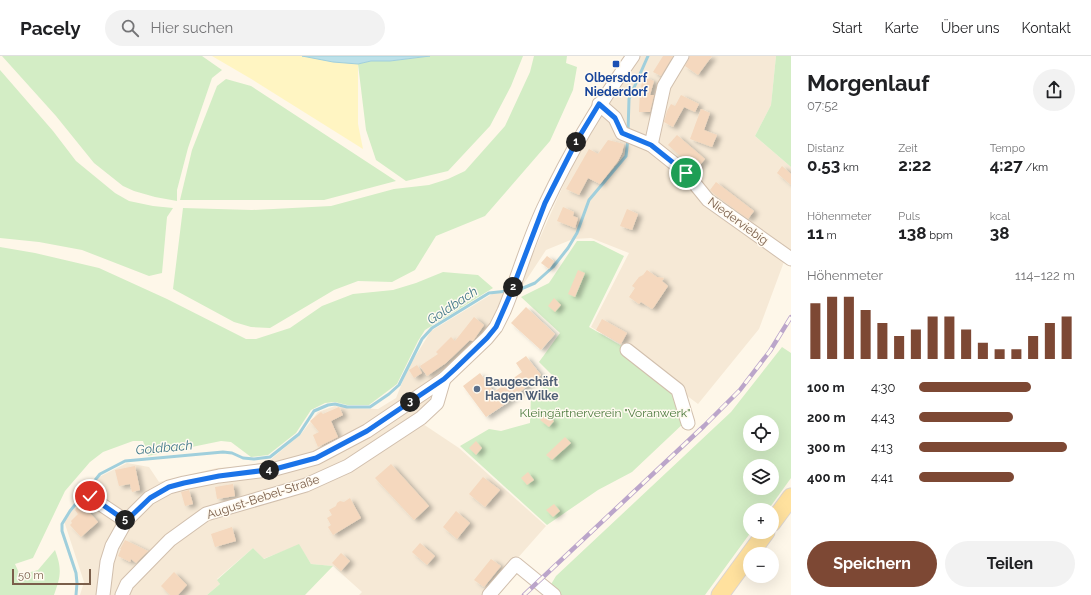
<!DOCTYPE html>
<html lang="de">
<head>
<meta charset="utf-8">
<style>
	:root { --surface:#fff; --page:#f2f2f2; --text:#202124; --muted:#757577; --line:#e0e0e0; --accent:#7d4834 }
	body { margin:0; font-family:Raleway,sans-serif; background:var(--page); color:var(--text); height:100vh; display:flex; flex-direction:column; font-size:15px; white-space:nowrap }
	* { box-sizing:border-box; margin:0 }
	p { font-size:13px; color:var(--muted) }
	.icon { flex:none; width:22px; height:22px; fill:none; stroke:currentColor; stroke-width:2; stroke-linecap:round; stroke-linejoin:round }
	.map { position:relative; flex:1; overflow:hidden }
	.sheet { display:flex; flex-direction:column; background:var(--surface); width:300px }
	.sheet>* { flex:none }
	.controls { position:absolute; left:743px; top:359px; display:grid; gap:8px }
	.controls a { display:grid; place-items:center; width:36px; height:36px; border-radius:50%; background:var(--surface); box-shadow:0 4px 16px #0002; font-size:20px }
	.scale { position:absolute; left:12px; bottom:10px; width:79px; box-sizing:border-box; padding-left:4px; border:2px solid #7a5e4a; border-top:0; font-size:11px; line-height:14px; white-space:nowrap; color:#7a5e4a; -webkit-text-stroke:3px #fffaf0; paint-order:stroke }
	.pin { position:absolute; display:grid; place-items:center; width:34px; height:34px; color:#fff; margin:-17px; border:2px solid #fff; border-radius:50%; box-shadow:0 1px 4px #0007 }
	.km { position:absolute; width:20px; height:20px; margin:-10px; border-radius:50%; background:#222; color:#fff; font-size:11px; line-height:20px; text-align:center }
	.round { display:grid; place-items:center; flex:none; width:42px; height:42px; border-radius:21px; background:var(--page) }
	.head { display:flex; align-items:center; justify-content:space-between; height:68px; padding:0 16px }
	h1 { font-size:22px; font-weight:700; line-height:30px }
	.stats { display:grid; grid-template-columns:repeat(3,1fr); gap:6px; height:68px; padding:4px 16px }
	.stats div { display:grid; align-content:center }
	.stats b { font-size:17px; font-weight:700 }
	.stats small { font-size:11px; font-weight:400 }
	.stats p { font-size:11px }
	.chart { height:112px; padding:8px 16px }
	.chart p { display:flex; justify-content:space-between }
	.chart svg { width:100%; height:72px; margin-top:4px; stroke:var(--accent); stroke-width:6 }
	.cta { display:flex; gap:8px; margin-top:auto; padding:8px 16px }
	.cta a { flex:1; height:46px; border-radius:24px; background:var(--accent); color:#fff; font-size:16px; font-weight:700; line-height:46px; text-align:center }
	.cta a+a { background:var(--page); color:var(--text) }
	ul { padding:0 16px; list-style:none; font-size:13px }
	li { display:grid; grid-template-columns:64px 48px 1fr; align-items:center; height:30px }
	li i { height:10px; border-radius:5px; background:var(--accent) }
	header { display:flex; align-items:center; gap:24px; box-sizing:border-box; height:56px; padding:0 20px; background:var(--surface); border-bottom:1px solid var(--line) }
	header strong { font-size:19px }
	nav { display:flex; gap:22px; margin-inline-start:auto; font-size:14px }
	.search { width:280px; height:36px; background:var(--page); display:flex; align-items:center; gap:10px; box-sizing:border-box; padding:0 14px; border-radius:22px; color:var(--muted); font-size:15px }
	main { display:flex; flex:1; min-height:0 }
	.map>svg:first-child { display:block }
	.residential { fill:#f6e9d6 }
	.green { fill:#d3edc5; fill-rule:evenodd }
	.sand { fill:#fff5c2 }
	.water { fill:#bbe0e9; stroke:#a0cfdc }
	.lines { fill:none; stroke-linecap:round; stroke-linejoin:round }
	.stream { stroke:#a0cfdc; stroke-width:3 }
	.building { fill:#f5d8be; filter:url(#shadow) }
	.minor-casing { stroke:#d1bfad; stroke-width:15 }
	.major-casing { stroke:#dcd5d0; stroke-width:19 }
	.minor { stroke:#fff; stroke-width:13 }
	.major { stroke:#ffe19e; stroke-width:17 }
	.rail-casing { stroke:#bba5ca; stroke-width:4.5 }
	.rail { stroke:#fffaf0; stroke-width:3; stroke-dasharray:9; stroke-linecap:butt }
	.route-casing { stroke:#fff; stroke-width:8 }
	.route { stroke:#1a73e8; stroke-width:5 }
	.transit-dot { fill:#1a4fb4; stroke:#fffaf0; stroke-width:1.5 }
	.service-dot { fill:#5c6f8a; stroke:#fffaf0; stroke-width:1.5 }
	.labels { text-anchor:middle; stroke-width:3; stroke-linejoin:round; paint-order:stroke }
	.transit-label { font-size:12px; font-weight:bold; fill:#164399; stroke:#fffaf0 }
	.street-label { font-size:12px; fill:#7a5e4a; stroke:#fffaf0 }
	.service-label { font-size:12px; font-weight:bold; fill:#4e5e75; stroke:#fffaf0; text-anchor:start }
	.park-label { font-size:12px; fill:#4c7a3e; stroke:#fffaf0 }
	.water-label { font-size:13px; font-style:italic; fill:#3f7787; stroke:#fffaf0 }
</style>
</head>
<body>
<header>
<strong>Pacely</strong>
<div class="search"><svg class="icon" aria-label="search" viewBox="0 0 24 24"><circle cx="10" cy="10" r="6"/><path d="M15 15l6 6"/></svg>Hier suchen</div>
<nav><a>Start</a><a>Karte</a><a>Über uns</a><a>Kontakt</a></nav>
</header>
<main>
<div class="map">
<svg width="791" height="539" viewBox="0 0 791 539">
	<defs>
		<filter id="shadow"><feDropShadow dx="4.5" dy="2.5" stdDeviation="2" flood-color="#0004"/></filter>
	</defs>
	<rect width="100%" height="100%" fill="#fef7e9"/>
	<!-- residential -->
	<path class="residential" d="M639 0H776L771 49 755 80 791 111V196L785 203 759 273 698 348 634 300 635 297 591 271 629 197 591 182 573 183 546 194 521 232 486 275 420 366 459 392 546 470 485 539H359L362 536 333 510 311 508 299 489 263 503 253 492 217 523 220 528 207 539H80L84 526 64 465 99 421 127 407 149 411 159 426 217 412 249 410 270 404 301 378 318 356 335 350 348 352 378 353 396 342 408 312 431 275 492 238 519 229 594 60Z"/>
	<!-- green -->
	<g class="green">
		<path d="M2 0H202L222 14 212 22 188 92 177 134V145L155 141 134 135 123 130 94 107 56 60Z"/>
		<path d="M430 0H523L511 30 490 70 448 115 406 125 376 104 366 74 358 8 371 5H390Z"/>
		<path d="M534 0H567L566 7 577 11 573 34 550 85 485 160 436 180 415 214 392 226 358 225 334 234 270 272 251 271 234 266 173 233 183 152 252 154 331 150 394 133 429 129 448 123 465 115 505 70 530 16Z"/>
		<path d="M776 0H791V111L755 80 771 49Z"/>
		<path d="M0 14 53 75 76 105 115 137 129 145 153 150 173 152 167 161 162 217 149 220 82 194 39 186 0 182Z"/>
		<path d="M226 23 251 30 396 125 324 144H180L192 94 217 30Z"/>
		<path d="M577 185H594L624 200 589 271 634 297 678 334 686 365 632 416 598 434 547 469 460 390 489 373 501 375 530 367 531 341 555 322 539 306 560 277 521 241 549 227Z"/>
		<path d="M0 191 35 197 99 212 167 243 246 283H256L290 272 322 250 353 238 393 234 416 227 443 216 478 219 493 232 425 274 418 285 397 328 369 349H347L335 346 325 347 311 354 296 377 268 399 251 401 231 386 221 385 148 400 143 385H133L103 396 90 406 65 435 33 502 15 508 20 519 38 514 55 494C62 513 61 520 54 539H0Z"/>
		<path d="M782 291 791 297V422L768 454H750V476H751L705 539H561L550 530 556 520 731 356ZM750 366H772V388H750ZM750 410H772V432H750Z"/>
		<path d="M299 488 311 508 333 510 305 539H207L220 528 217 524 253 492 264 503Z"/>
	</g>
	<!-- sand -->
	<path class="sand" d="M212 0H302L333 6 358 8V68L363 93 253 24Z"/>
	<!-- water -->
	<path class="water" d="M302 0H430L390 5H371L358 8 333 6Z"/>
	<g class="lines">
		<!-- stream -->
		<g class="stream">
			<path d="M628 76 629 43 648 0"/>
			<path d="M516 235 535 227 553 211 568 192 577 177 589 144 626 100 628 83"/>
			<path d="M76 539 77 527 76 517 62 475V468L70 455 100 418 125 405 223 396 232 397 243 402 254 403 270 401 299 378 314 355 328 349 335 348 347 351H370L389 338 399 329 422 283 432 272 489 237 508 235"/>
		</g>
	</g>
	<!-- building -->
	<g class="building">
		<path d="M663 0H673L661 20 653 16Z"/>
		<path d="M690 0H712L698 19 685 10Z"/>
		<path d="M644 21 654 25 650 39H654L650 56H639L640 33Z"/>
		<path d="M681 39 699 48 695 56 684 51 673 71 664 66 667 55 671 48 675 50Z"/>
		<path d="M701 53 710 57 704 74 717 79 712 91 690 83Z"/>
		<path d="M677 79 705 103 696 114 668 89Z"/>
		<path d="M608 84 624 88 622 97 618 105 600 128 588 122 579 139 566 133 589 93 598 98Z"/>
		<path d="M782 110 791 118V129L777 117Z"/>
		<path d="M716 126 754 155 748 163 714 138 710 134Z"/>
		<path d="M563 151 574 156 573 160 578 162 575 172 557 165Z"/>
		<path d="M627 153 638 158 632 174 620 170Z"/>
		<path d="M547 200 554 205 549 213 541 207Z"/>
		<path d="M578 214 585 217 575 241 568 238Z"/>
		<path d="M647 214 657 221 664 222 662 225 668 230 654 251 652 253 641 246 639 248 629 241 635 232 632 230 639 221 643 219Z"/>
		<path d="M554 242 561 249 555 256 548 250Z"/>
		<path d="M526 251 555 278 541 294 511 267Z"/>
		<path d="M474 261 484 269 473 285 470 284 446 307 427 320 420 310 438 298 436 296 451 281 455 285Z"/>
		<path d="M602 263 627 277 621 288 596 274Z"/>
		<path d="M526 300 541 319 504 349 486 361 463 330 480 317 494 336 522 316 516 307Z"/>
		<path d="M417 309 422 317 414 322 409 314Z"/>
		<path d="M339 351 343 359 331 365 338 381 318 391 313 379 319 376 310 365 321 356 323 358Z"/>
		<path d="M545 358 554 365 549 371 540 364Z"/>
		<path d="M565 381 571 387 552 404 546 399Z"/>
		<path d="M476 385 482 392 476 399 469 392Z"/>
		<path d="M391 408 429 450 414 464 375 422Z"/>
		<path d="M135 410 140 434 132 436 130 428 119 430 115 414Z"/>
		<path d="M528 416 534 424 527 429 521 422Z"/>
		<path d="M483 421 500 434 485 451 469 438Z"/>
		<path d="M233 428 235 440 217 443 215 431Z"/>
		<path d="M189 434 193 448 185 450 181 436Z"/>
		<path d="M350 442 361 462 333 479 328 471 331 469 327 462 332 459 329 454 336 450 337 447 340 445 344 446Z"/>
		<path d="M81 447 98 466 81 481 70 469 72 467 71 465 78 458 75 454Z"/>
		<path d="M554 448 560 455 553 461 546 454Z"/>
		<path d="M456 455 470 467 457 483 443 471Z"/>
		<path d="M232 471 236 485 215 491 211 478Z"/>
		<path d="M125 484 148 495 136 507 131 503 130 506 118 500 121 493H120Z"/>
		<path d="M420 487 435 500 427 509 412 496Z"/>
		<path d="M341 497 350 505 341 515 332 507Z"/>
		<path d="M491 503 501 510 484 531 474 524Z"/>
		<path d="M174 516 187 529 178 539H170L161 530Z"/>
	</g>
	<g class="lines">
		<defs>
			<g id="minor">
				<path d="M599 48 615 62 622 77 651 89 686 117 708 144 791 203"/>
				<path d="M651 89 664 30 682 0"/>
				<path d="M627 294 678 334 688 367"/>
				<path d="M90 441 126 465"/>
				<path d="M103 539 107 506 112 490 126 465 149 442 169 431 184 427 219 420 275 413 316 402 367 375 444 323 487 282 496 271 504 255C519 219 529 181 546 147 571 94 599 48 633 0"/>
				<path d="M122 539 127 528 170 484 206 458 306 429 348 410 421 362 437 347 444 323"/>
				<path d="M489 539 516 508 554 539"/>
			</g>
			<g id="major">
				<path d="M772 467 791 441"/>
				<path d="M720 539 766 476"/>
			</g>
		</defs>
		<!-- minor casing -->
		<use href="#minor" class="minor-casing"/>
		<!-- major casing -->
		<use href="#major" class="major-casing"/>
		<!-- minor -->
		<use href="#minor" class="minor"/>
		<!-- major -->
		<use href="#major" class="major"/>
		<defs>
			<path id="rail" d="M524 539 704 370 740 334 770 295 791 261"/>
		</defs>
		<!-- rail casing -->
		<use href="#rail" class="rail-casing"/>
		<!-- rail -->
		<use href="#rail" class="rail"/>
	</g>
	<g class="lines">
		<defs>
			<path id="route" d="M90 440 126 465 150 442 169 431 184 427 219 420 275 413 316 402 367 375 444 323 456 312 487 282 496 271 510 239 545 147 576 86 599 48 615 62 622 77 651 89 686 117"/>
		</defs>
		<!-- route casing -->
		<use href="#route" class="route-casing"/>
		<!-- route -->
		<use href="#route" class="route"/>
	</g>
	<!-- markers -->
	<rect class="transit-dot" x="612" y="4" width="8" height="8" rx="2"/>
	<circle class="service-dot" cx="477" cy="333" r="4"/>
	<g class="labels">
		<!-- transit labels -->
		<g class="transit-label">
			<text x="616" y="26">Olbersdorf<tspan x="616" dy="14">Niederdorf</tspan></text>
		</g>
		<!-- street labels -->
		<g class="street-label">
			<text transform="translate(738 165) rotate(36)" y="4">Niederviebig</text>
			<text transform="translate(263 441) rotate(-18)" y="4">August-Bebel-Straße</text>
		</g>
		<!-- service labels -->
		<g class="service-label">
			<text x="485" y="330">Baugeschäft<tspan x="485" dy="14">Hagen Wilke</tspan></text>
		</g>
		<!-- park labels -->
		<g class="park-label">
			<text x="605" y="361">Kleingärtnerverein "Voranwerk"</text>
		</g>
		<!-- water labels -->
		<g class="water-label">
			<text transform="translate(452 249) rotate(-33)" y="5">Goldbach</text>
			<text transform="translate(164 391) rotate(-5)" y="5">Goldbach</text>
		</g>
	</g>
</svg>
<div class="controls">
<a><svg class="icon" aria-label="locate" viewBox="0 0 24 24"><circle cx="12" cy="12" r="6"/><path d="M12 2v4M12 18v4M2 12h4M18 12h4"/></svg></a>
<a><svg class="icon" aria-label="layers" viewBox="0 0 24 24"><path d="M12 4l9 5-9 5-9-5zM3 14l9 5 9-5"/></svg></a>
<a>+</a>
<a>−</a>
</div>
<div class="scale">50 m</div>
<div class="pin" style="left:686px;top:117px;background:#1e9e55"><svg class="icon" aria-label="arrive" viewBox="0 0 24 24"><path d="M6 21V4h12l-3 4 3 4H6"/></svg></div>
<div class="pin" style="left:90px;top:440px;background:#d93025"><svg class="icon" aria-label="check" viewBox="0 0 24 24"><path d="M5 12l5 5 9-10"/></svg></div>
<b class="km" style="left:576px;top:86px">1</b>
<b class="km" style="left:513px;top:231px">2</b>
<b class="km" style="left:410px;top:346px">3</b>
<b class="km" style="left:269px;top:414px">4</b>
<b class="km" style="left:125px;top:464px">5</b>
</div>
<section class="sheet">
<div class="head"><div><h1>Morgenlauf</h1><p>07:52</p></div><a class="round"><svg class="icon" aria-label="share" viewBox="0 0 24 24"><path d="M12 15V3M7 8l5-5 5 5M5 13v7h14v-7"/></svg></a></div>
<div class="stats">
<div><p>Distanz</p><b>0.53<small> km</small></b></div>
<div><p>Zeit</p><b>2:22</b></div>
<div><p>Tempo</p><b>4:27<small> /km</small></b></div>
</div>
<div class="stats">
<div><p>Höhenmeter</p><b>11<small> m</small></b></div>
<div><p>Puls</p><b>138<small> bpm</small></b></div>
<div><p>kcal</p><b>38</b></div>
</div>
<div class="chart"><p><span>Höhenmeter</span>114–122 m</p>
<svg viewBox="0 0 160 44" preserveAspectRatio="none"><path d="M5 44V10M15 44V6M25 44V6M35 44V14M45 44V22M55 44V30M65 44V26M75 44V18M85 44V18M95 44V26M105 44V34M115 44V38M125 44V38M135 44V30M145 44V22M155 44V18"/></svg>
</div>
<ul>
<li><b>100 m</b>4:30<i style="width:72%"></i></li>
<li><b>200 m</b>4:43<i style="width:60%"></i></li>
<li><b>300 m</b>4:13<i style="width:95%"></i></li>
<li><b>400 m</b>4:41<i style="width:61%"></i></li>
</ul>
<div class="cta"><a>Speichern</a><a>Teilen</a></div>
</section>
</main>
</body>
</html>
